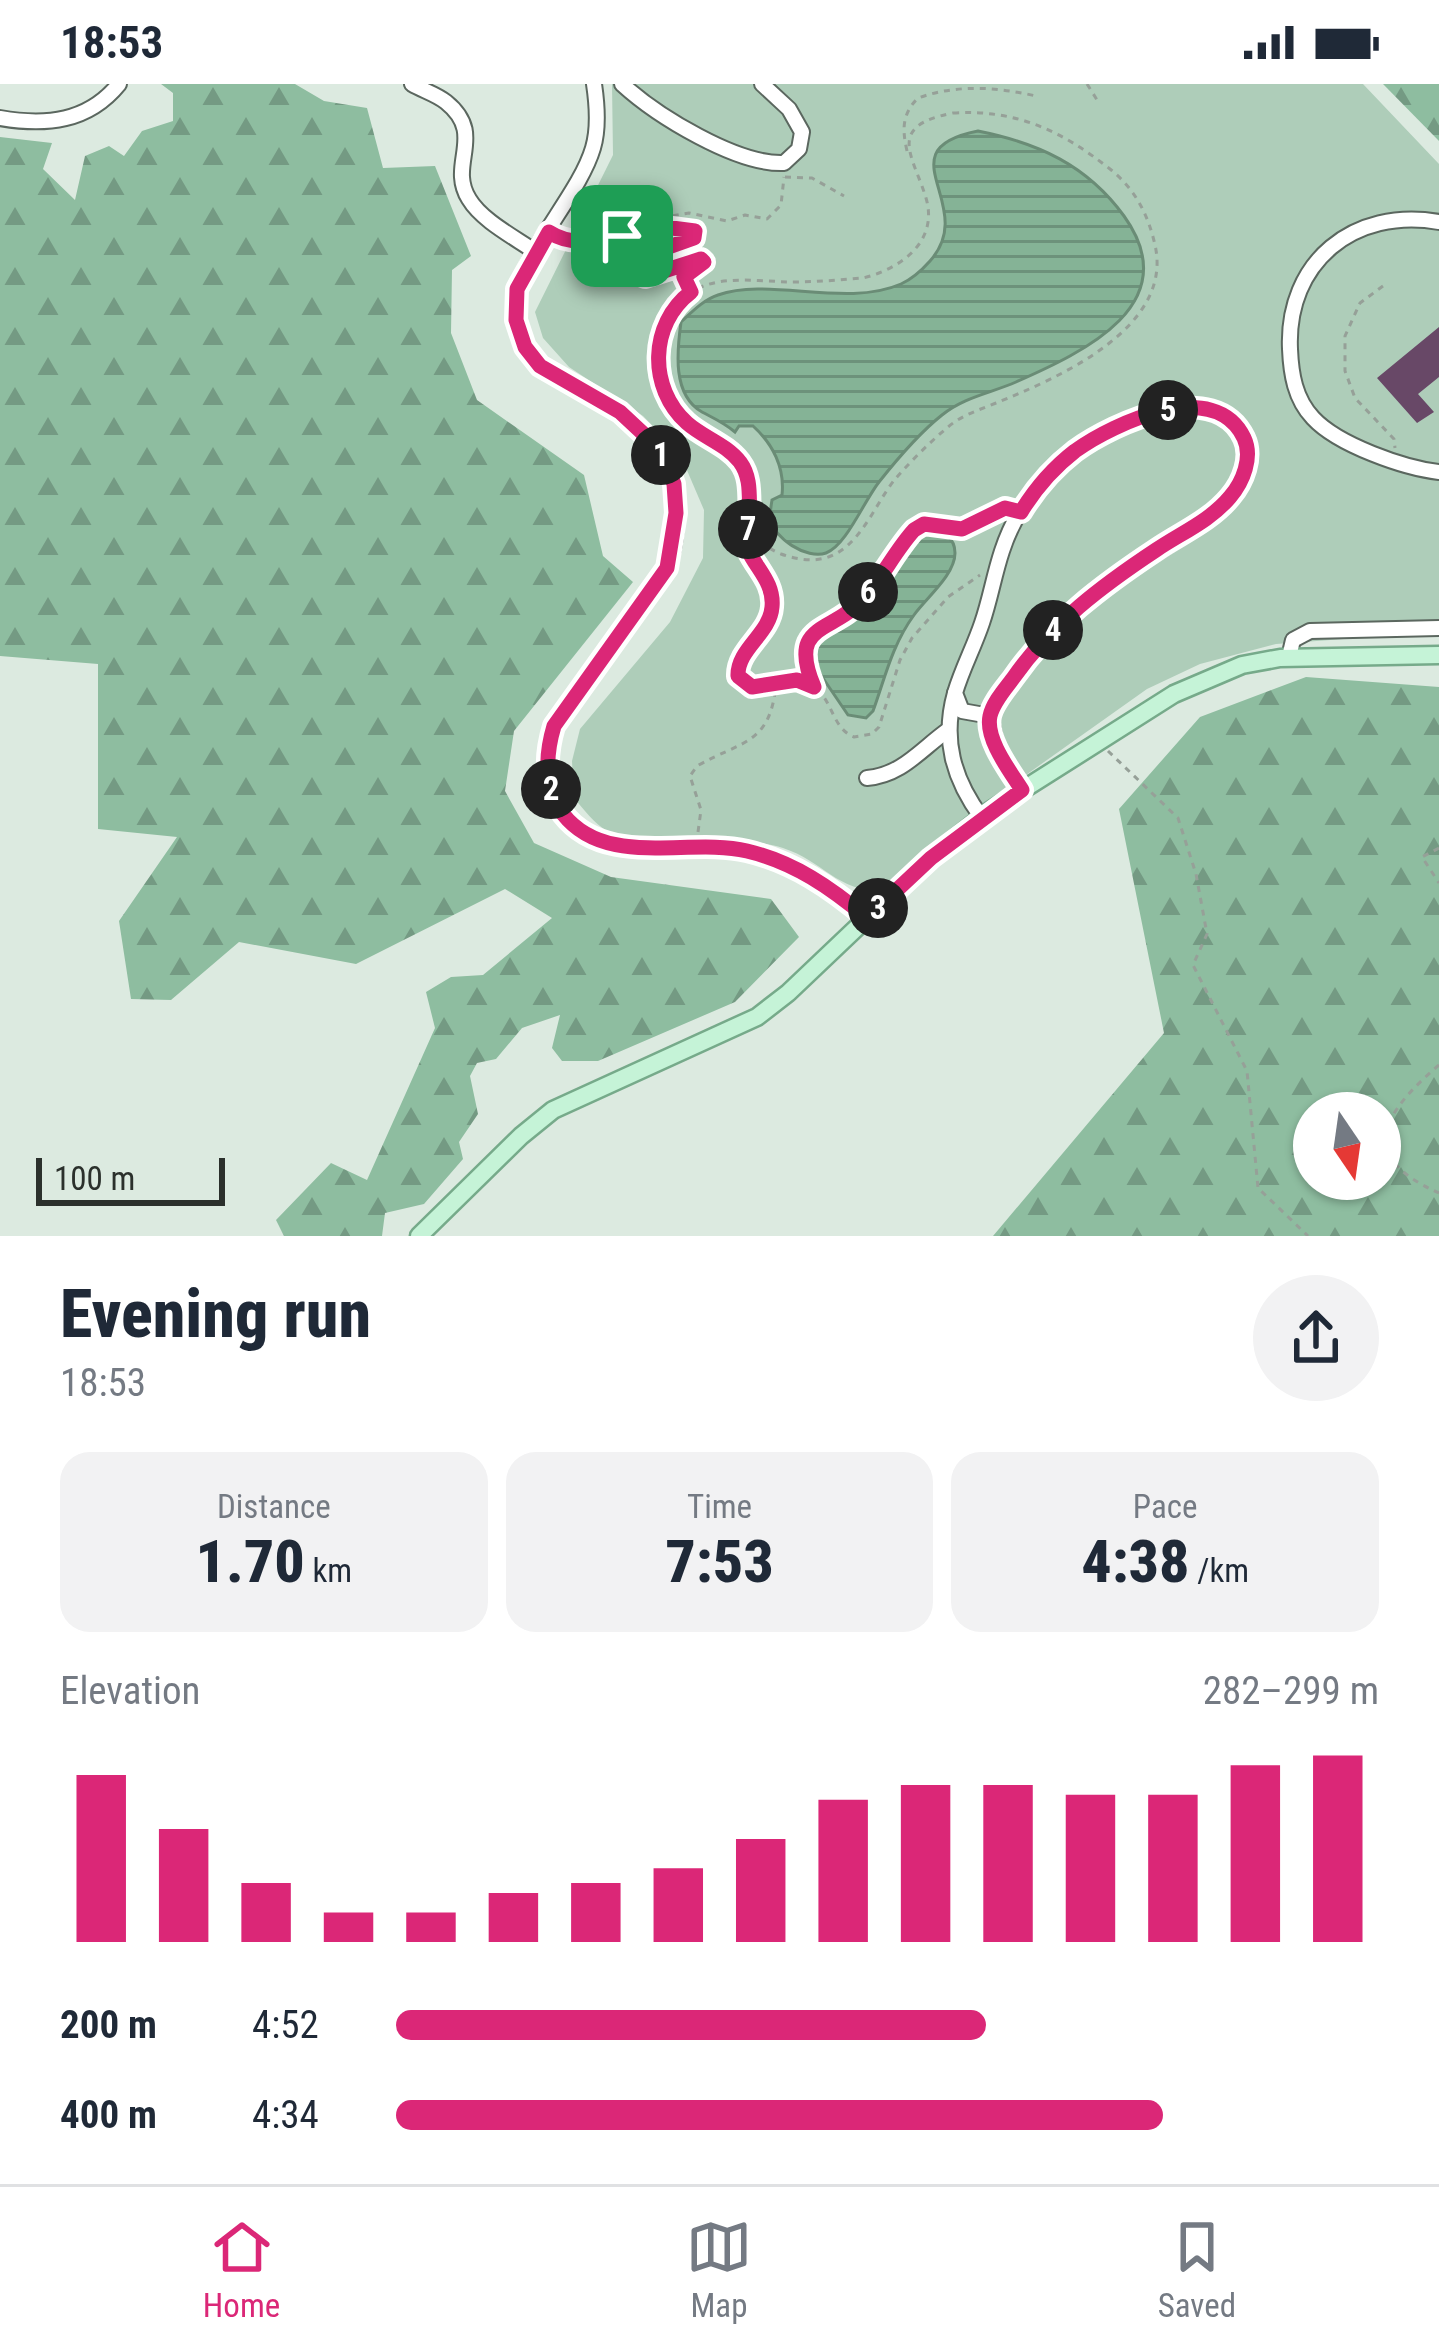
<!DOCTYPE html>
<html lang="en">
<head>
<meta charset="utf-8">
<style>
	:root { --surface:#fff; --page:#f2f2f3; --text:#1f2937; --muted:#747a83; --line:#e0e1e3; --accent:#db2777 }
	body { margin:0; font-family:"Roboto Condensed",sans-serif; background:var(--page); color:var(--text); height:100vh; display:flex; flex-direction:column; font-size:45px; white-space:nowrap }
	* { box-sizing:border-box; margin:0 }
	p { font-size:39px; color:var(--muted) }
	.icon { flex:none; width:66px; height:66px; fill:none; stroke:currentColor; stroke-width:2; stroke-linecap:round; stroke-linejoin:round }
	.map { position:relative; height:1152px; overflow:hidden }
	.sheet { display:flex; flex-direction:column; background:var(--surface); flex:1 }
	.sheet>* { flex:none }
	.needle { width:78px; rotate:167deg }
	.buttons { position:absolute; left:1293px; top:1008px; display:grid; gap:24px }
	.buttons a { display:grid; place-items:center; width:108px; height:108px; border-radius:50%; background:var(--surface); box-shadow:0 3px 9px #0004; font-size:60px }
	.scale { position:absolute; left:36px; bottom:30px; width:189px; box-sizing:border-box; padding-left:12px; border:6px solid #2b302c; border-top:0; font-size:33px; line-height:42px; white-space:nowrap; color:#2b302c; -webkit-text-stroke:9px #dceae0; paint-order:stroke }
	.pin { position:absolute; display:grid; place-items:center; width:102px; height:102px; color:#fff; margin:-51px; border-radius:24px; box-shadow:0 6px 18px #0006 }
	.km { position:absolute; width:60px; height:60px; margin:-30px; border-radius:50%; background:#222; color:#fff; font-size:33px; line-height:60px; text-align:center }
	.round { display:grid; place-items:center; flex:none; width:126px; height:126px; border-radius:63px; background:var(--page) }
	.headline { display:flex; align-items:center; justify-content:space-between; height:204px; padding:0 60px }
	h1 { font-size:66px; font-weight:800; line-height:90px }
	.stats { display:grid; grid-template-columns:repeat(3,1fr); gap:18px; height:204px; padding:12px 60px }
	.stats div { display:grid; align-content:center; border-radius:30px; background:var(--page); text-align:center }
	.stats b { font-size:60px; font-weight:800 }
	.stats small { font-size:33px; font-weight:400 }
	.stats p { font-size:33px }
	.chart { height:336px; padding:24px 60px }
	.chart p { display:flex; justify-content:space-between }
	.chart svg { width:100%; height:216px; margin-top:12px; stroke:var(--accent); stroke-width:6 }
	ul { padding:0 60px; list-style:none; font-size:39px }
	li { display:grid; grid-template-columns:192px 144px 1fr; align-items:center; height:90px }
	li i { height:30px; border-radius:15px; background:var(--accent) }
	.status { display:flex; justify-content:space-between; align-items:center; height:84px; padding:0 60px; background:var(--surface); direction:ltr }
	.status svg { height:33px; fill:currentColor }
	.menu { display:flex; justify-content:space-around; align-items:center; height:168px; border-top:3px solid var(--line); background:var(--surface); font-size:33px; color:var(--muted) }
	.menu a { display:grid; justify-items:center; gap:6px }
	.menu .current { color:var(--accent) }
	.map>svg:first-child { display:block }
	.green { fill:#aecdb9 }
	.forest { fill:url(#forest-firs); fill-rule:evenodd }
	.water { fill:url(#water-rules); stroke:#6a8c76; stroke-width:3 }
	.building { fill:#684867 }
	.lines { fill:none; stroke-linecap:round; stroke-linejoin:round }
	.minor-casing { stroke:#5b675f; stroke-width:18 }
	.major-casing { stroke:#76aa8a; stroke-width:21 }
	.path { stroke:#96a098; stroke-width:3; stroke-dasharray:6 6; stroke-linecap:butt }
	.minor { stroke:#fff; stroke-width:14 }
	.major { stroke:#c5f3d7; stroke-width:16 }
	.route-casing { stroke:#fff; stroke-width:24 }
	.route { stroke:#db2777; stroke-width:15 }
</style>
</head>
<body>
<div class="status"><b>18:53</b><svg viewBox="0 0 49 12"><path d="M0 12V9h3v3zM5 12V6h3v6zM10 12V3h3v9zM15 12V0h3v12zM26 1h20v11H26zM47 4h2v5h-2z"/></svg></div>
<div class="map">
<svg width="1439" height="1152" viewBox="0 0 1439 1152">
	<defs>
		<pattern id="forest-firs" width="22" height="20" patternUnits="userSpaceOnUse" patternTransform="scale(3)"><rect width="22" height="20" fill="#8ebda0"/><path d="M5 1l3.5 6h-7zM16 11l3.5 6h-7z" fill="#749a83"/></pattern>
		<pattern id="water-rules" width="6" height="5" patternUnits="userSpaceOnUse" patternTransform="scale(3)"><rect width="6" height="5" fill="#85b396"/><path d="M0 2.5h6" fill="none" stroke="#6d927b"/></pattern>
	</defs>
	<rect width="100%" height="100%" fill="#dceae0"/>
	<!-- green -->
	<path class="green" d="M612 0H1363L1439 80V548L1276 560 1200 580 1147 605 961 737 884 808C836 807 823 777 783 764 732 747 647 769 607 747 594 739 584 726 574 714L572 677 580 645 670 538 703 474 704 426 680 370 643 332 569 283 543 254 535 228 613 71Z"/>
	<!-- forest -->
	<g class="forest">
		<path d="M161 0H295L324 17 367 24 383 84 435 82 471 172 452 186 451 249 477 316 584 391 603 472 633 498 514 647 505 707 534 759 611 793 771 815 799 853 735 918 598 977H562L552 964 560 931 522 944 496 975 477 979 470 992 478 1030 459 1058 463 1075 424 1120 385 1129 382 1152H284L276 1136 331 1079 367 1096 435 944 426 908 451 893 483 891 552 834 505 805 356 880 239 858 171 916 131 915 119 837 177 753 98 745V580L0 572V53L52 59 43 85 75 116 85 72 109 62 124 72 142 47 173 37V9Z"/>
		<path d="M1383 0H1439V57Z"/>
		<path d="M1306 593 1439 603V1152H993L1164 949 1119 725 1200 633ZM1314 1029H1380V1095H1314Z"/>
	</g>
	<!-- water -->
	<g class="water">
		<path d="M978 47C1038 59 1087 81 1124 132 1187 220 1084 268 1016 298 991 309 964 313 942 331 918 350 898 374 879 398 864 417 846 462 826 469 807 476 773 454 770 434 770 428 771 422 772 416L782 411C785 384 773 360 753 342H739L735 348C723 338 715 335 702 328 672 311 677 267 681 238 692 228 703 216 718 211 769 193 846 224 901 200 912 195 922 186 930 177 980 121 882 66 978 47Z"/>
		<path d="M930 445C943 446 955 454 955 469 955 491 926 514 914 531 892 561 885 594 873 627L866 634 848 631 814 581 817 558 863 530 912 454Z"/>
	</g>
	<!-- building -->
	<path class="building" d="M1439 243V293L1418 310 1434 328 1417 339 1377 294Z"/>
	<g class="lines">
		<defs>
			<g id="minor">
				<path d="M412 0C422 6 436 10 446 18 487 51 447 80 469 115 482 137 516 154 537 169"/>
				<path d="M594 0C597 20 599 44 593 64 577 118 507 181 516 237 529 317 664 310 675 413 677 436 677 463 666 485 658 504 642 521 630 538 603 572 577 605 554 642 545 672 544 703 563 730 605 786 690 753 747 767 794 778 831 805 867 834"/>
				<path d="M622 0C657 32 737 81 784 79L799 65 802 48 789 25 762 0"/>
				<path d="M0 34C46 42 88 38 119 0"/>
				<path d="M1439 138C1354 123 1286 178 1290 265 1291 290 1295 315 1313 334 1338 361 1404 384 1439 388"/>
				<path d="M1203 324C1224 331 1245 340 1247 365 1251 429 1142 471 1098 506 1054 541 1016 583 990 632L962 627 955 609C962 585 974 563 982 539 990 516 994 491 1002 467 1031 379 1115 328 1203 324Z"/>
				<path d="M1289 573 1293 556 1310 547 1439 544"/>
				<path d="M955 609C942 655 953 695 982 734"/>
				<path d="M990 632 996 660 1022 706"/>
				<path d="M867 694C902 691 920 666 948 646"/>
			</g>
			<path id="major" d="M419 1152 521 1052 553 1026 757 933 788 909 930 774 991 726 1174 610 1242 581 1280 574 1439 571"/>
		</defs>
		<!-- minor casing -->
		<use href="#minor" class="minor-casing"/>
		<!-- major casing -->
		<use href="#major" class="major-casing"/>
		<!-- path -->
		<g class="path">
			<path d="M1087 0 1099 19"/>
			<path d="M953 29C1016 25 1062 47 1110 85 1135 105 1148 130 1155 161 1174 244 1058 294 996 319 979 326 962 331 948 343 929 359 912 376 896 394 875 419 860 465 825 474 811 478 795 475 781 470 730 449 765 409 739 378 726 361 704 354 688 340 657 313 648 259 673 225 701 187 749 197 790 198 815 198 839 196 863 194 900 185 939 158 926 114 913 71 885 42 953 29Z"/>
			<path d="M907 67C902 45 902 30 918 14 957 0 997 3 1036 12"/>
			<path d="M785 93 812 94 844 112"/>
			<path d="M661 136 664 143 695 147 694 154 643 172 637 186 645 193 701 175 703 182 684 193 690 207"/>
			<path d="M557 154 607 155 660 134 689 129 727 137 745 131 767 135 781 121 784 93"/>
			<path d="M1383 202 1360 219 1345 252V287L1355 314 1394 355 1395 364"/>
			<path d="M750 443 744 451C746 478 775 493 772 523 770 550 738 565 738 592L752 603C768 602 786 594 802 598 834 605 828 643 854 653L872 650 879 643 900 576 912 554 948 513 980 491"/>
			<path d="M813 600 805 575 806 563 815 548 863 516 897 464 914 446 924 440 962 445 1008 425"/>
			<path d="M1108 667 1178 734 1196 790 1207 850 1193 881 1247 987 1258 1104 1308 1152"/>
			<path d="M698 748 701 726 690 692 697 682C743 656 769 661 776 602"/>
			<path d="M1439 764 1422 773 1439 799"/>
			<path d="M1439 981C1383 1029 1355 1072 1439 1109"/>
		</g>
		<!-- minor -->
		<use href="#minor" class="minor"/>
		<!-- major -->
		<use href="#major" class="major"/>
	</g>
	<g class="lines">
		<defs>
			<path id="route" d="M660 134 664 143 695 147 694 154 643 172 638 190 645 193 701 175 704 178 684 193 691 208C649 240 648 304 687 339 704 354 726 360 740 378 754 397 747 420 751 442L744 451C746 478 775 493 772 523 770 550 737 565 738 592L752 603 797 596 814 603C787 538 832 550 862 516 882 495 894 468 914 446L924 440 962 445 1005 424 1021 428C1035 405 1053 384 1075 367 1115 338 1215 293 1244 354 1253 373 1243 398 1230 413 1210 437 1181 449 1156 466 1103 501 1051 540 1014 593 1006 604 993 618 990 632 985 655 1010 687 1022 706L931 774 867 834C831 804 794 778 747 767 689 753 606 785 563 730 544 703 545 672 554 642L667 484 676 429 674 400 666 378 650 356 620 328 540 282 525 263 516 236 517 205 549 148C584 171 626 145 660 134Z"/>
		</defs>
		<!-- route casing -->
		<use href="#route" class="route-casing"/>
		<!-- route -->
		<use href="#route" class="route"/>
	</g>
</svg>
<div class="buttons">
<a><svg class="needle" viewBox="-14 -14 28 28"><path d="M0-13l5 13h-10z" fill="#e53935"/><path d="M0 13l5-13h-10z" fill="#747a83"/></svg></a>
</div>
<div class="scale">100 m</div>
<div class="pin" style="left:622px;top:152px;background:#1e9e55"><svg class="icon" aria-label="arrive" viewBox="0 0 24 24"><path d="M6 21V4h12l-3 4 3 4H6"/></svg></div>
<b class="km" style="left:661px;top:371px">1</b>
<b class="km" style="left:551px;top:705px">2</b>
<b class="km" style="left:878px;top:824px">3</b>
<b class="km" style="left:1053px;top:546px">4</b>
<b class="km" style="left:1168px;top:326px">5</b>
<b class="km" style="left:868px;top:508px">6</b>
<b class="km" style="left:748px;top:445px">7</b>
</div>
<section class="sheet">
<div class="headline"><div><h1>Evening run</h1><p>18:53</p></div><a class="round"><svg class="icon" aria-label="share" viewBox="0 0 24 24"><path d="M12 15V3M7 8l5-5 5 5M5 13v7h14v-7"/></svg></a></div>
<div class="stats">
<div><p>Distance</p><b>1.70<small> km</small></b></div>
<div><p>Time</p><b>7:53</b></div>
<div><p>Pace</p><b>4:38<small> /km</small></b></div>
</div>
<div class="chart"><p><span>Elevation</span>282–299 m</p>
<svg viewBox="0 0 160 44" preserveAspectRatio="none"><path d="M5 44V10M15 44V21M25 44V32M35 44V38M45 44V38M55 44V34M65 44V32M75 44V29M85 44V23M95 44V15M105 44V12M115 44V12M125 44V14M135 44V14M145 44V8M155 44V6"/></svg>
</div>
<ul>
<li><b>200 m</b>4:52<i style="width:60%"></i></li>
<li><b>400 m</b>4:34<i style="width:78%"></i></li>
</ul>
</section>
<nav class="menu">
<a class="current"><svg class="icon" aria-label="home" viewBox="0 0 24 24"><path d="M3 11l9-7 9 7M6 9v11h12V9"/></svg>Home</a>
<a><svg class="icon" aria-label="map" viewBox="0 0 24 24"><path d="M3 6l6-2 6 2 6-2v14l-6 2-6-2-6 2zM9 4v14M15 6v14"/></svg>Map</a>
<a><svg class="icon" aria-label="saved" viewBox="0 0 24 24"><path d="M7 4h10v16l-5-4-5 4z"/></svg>Saved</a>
</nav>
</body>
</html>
